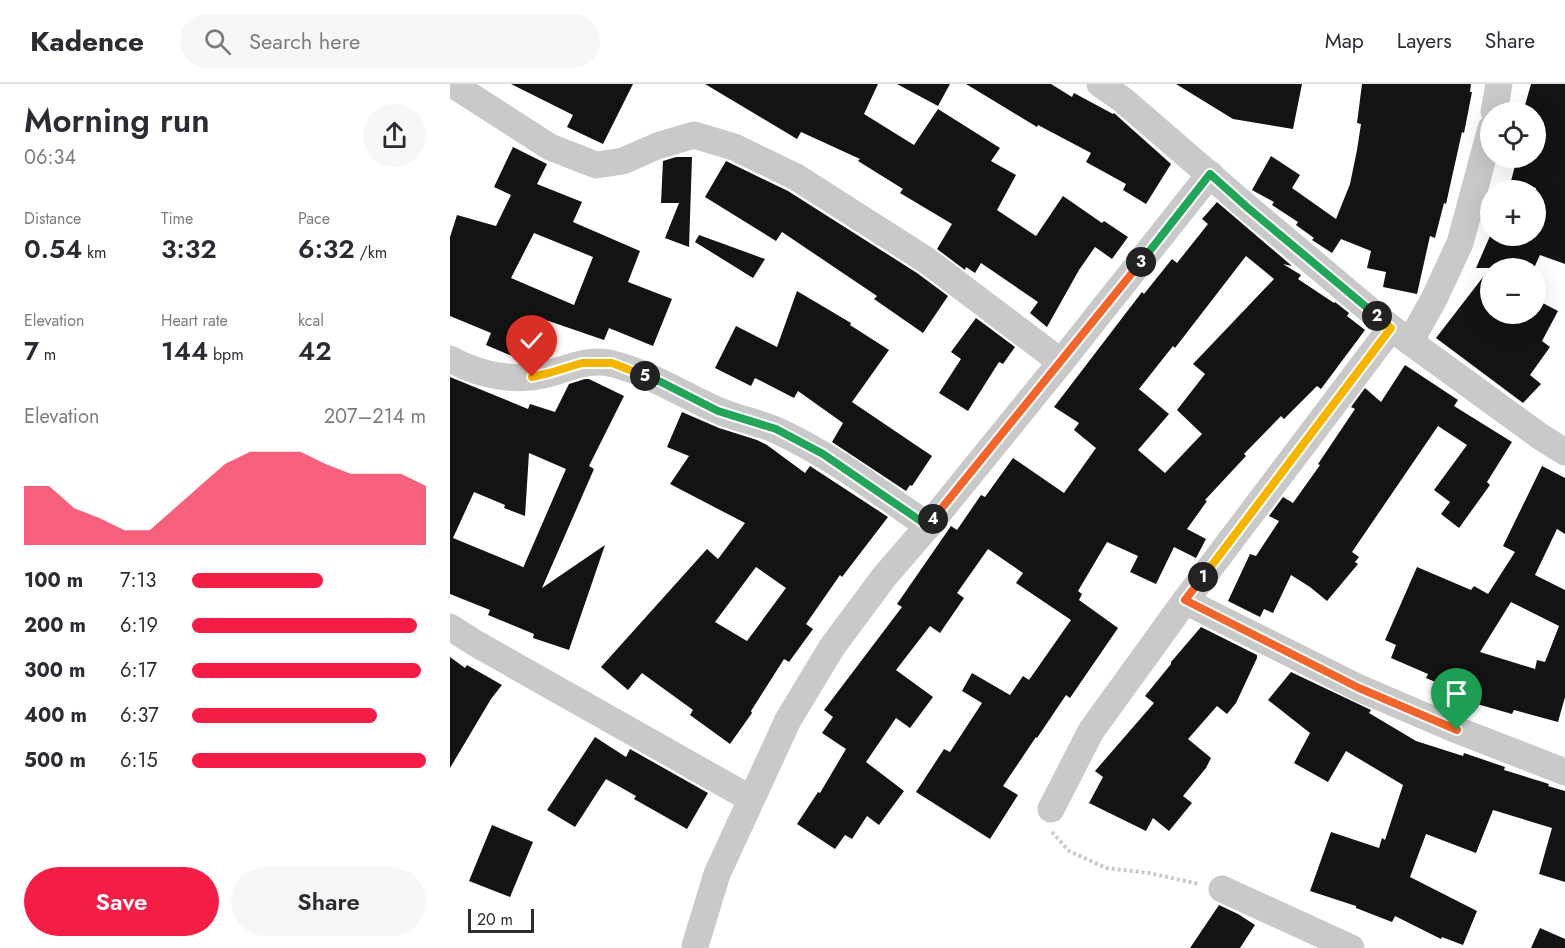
<!DOCTYPE html>
<html lang="en">
<head>
<meta charset="utf-8">
<style>
	:root { --surface:#fff; --page:#f7f7f7; --text:#2b2b33; --muted:#7c7c81; --line:#e1e1e2; --accent:#f31d46 }
	body { margin:0; font-family:Jost,sans-serif; background:var(--page); color:var(--text); height:100vh; display:flex; flex-direction:column; font-size:22px; white-space:nowrap }
	* { box-sizing:border-box; margin:0 }
	p { font-size:20px; color:var(--muted) }
	.icon { flex:none; width:33px; height:33px; fill:none; stroke:currentColor; stroke-width:2; stroke-linecap:round; stroke-linejoin:round }
	.map { position:relative; flex:1; overflow:hidden }
	.side { display:flex; flex-direction:column; background:var(--surface); width:450px }
	.side>* { flex:none }
	.tools { position:absolute; left:1030px; top:18px; display:grid; gap:12px }
	.tools a { display:grid; place-items:center; width:66px; height:66px; border-radius:50%; background:var(--surface); box-shadow:0 6px 24px #0002; font-size:30px }
	.scale { position:absolute; left:18px; bottom:15px; width:66px; box-sizing:border-box; padding-left:6px; border:3px solid #2c2c2c; border-top:0; font-size:16px; line-height:21px; white-space:nowrap; color:#2c2c2c; -webkit-text-stroke:4px #fff; paint-order:stroke }
	.pin { position:absolute; display:grid; place-items:center; width:51px; height:51px; color:#fff; margin:-62px -26px; border-radius:50% 50% 50% 0; rotate:-45deg; box-shadow:0 0 6px #0007 }
	.pin .icon { rotate:45deg }
	.km { position:absolute; width:30px; height:30px; margin:-15px; border-radius:50%; background:#222; color:#fff; font-size:16px; line-height:30px; text-align:center }
	.round { display:grid; place-items:center; flex:none; width:63px; height:63px; border-radius:32px; background:var(--page) }
	.headline { display:flex; align-items:center; justify-content:space-between; height:102px; padding:0 24px }
	h1 { font-size:33px; font-weight:600; line-height:45px }
	.figures { display:grid; grid-template-columns:repeat(3,1fr); gap:9px; height:102px; padding:6px 24px }
	.figures div { display:grid; align-content:center }
	.figures b { font-size:26px; font-weight:600 }
	.figures small { font-size:16px; font-weight:400 }
	.figures p { font-size:16px }
	.chart { height:168px; padding:12px 24px }
	.chart p { display:flex; justify-content:space-between }
	.chart svg { width:100%; height:108px; margin-top:6px; fill:var(--accent); opacity:.7 }
	.action { display:flex; gap:12px; margin-top:auto; padding:12px 24px }
	.action a { flex:1; height:69px; border-radius:36px; background:var(--accent); color:#fff; font-size:24px; font-weight:600; line-height:69px; text-align:center }
	.action a+a { background:var(--page); color:var(--text) }
	ul { padding:0 24px; list-style:none; font-size:20px }
	li { display:grid; grid-template-columns:96px 72px 1fr; align-items:center; height:45px }
	li i { height:15px; border-radius:8px; background:var(--accent) }
	header { display:flex; align-items:center; gap:36px; box-sizing:border-box; height:84px; padding:0 30px; background:var(--surface); border-bottom:2px solid var(--line) }
	header strong { font-size:28px }
	nav { display:flex; gap:33px; margin-inline-start:auto; font-size:21px }
	.search { width:420px; height:54px; background:var(--page); display:flex; align-items:center; gap:15px; box-sizing:border-box; padding:0 21px; border-radius:33px; color:var(--muted); font-size:22px }
	main { display:flex; flex:1; min-height:0 }
	.map>svg:first-child { display:block }
	.building { fill:#131313; fill-rule:evenodd }
	.lines { fill:none; stroke-linecap:round; stroke-linejoin:round }
	.path { stroke:#c9c9c9; stroke-width:4; stroke-dasharray:3 3; stroke-linecap:butt }
	.minor { stroke:#c9c9c9; stroke-width:27 }
	.split-1-casing { stroke:#fff; stroke-width:12 }
	.split-2-casing { stroke:#fff; stroke-width:12 }
	.split-3-casing { stroke:#fff; stroke-width:12 }
	.split-4-casing { stroke:#fff; stroke-width:12 }
	.split-5-casing { stroke:#fff; stroke-width:12 }
	.split-6-casing { stroke:#fff; stroke-width:12 }
	.split-1 { stroke:#f0652b; stroke-width:8 }
	.split-2 { stroke:#f5b400; stroke-width:8 }
	.split-3 { stroke:#22a559; stroke-width:8 }
	.split-4 { stroke:#f0652b; stroke-width:8 }
	.split-5 { stroke:#22a559; stroke-width:8 }
	.split-6 { stroke:#f5b400; stroke-width:8 }
</style>
</head>
<body>
<header>
<strong>Kadence</strong>
<div class="search"><svg class="icon" aria-label="search" viewBox="0 0 24 24"><circle cx="10" cy="10" r="6"/><path d="M15 15l6 6"/></svg>Search here</div>
<nav><a>Map</a><a>Layers</a><a>Share</a></nav>
</header>
<main>
<section class="side">
<div class="headline"><div><h1>Morning run</h1><p>06:34</p></div><a class="round"><svg class="icon" aria-label="share" viewBox="0 0 24 24"><path d="M12 15V3M7 8l5-5 5 5M5 13v7h14v-7"/></svg></a></div>
<div class="figures">
<div><p>Distance</p><b>0.54<small> km</small></b></div>
<div><p>Time</p><b>3:32</b></div>
<div><p>Pace</p><b>6:32<small> /km</small></b></div>
</div>
<div class="figures">
<div><p>Elevation</p><b>7<small> m</small></b></div>
<div><p>Heart rate</p><b>144<small> bpm</small></b></div>
<div><p>kcal</p><b>42</b></div>
</div>
<div class="chart"><p><span>Elevation</span>207–214 m</p>
<svg viewBox="0 0 160 44" preserveAspectRatio="none"><path d="M0 44V20L10 20L20 29L30 33L40 38L50 38L60 29L70 20L80 11L90 6L100 6L110 6L120 11L130 15L140 15L150 15L160 20V44z"/></svg>
</div>
<ul>
<li><b>100 m</b>7:13<i style="width:56%"></i></li>
<li><b>200 m</b>6:19<i style="width:96%"></i></li>
<li><b>300 m</b>6:17<i style="width:98%"></i></li>
<li><b>400 m</b>6:37<i style="width:79%"></i></li>
<li><b>500 m</b>6:15<i style="width:100%"></i></li>
</ul>
<div class="action"><a>Save</a><a>Share</a></div>
</section>
<div class="map">
<svg width="1115" height="864" viewBox="0 0 1115 864">
	<rect width="100%" height="100%" fill="#fff"/>
	<!-- building -->
	<g class="building">
		<path d="M61 0H183L153 60 117 43 123 31Z"/>
		<path d="M255 0H428L414 30 464 61 488 25 550 64 541 77 566 91 547 126 586 152 613 112 652 139 654 137 678 153 662 175 645 163 629 186 597 243 580 229 588 218 531 179 525 189 516 183 515 186 487 165 502 140 450 109 453 105 408 77 410 75 351 48 347 55Z"/>
		<path d="M447 0H500L488 22Z"/>
		<path d="M516 0H601L622 13 624 9 663 30 664 29 721 80 696 120 673 106 676 100 636 78 641 69 588 41 587 43Z"/>
		<path d="M726 0H852L843 45 783 35Z"/>
		<path d="M912 0H1021L1020 8H1022L1014 49 1012 48 996 120 994 119 985 154 980 152 967 210 933 203 936 188 917 184 921 167 891 155 882 169 862 156 864 154 846 141 848 138 822 121 824 118 802 106 821 72 850 91 842 104 886 135 900 100 907 66 911 40 907 39Z"/>
		<path d="M1081 0H1115V180L1090 171 1084 184H1041V230H1086L1087 216 1108 227 1092 257 1100 263 1080 291 1091 300 1073 319 986 254 1040 184H1026L1040 152H1086V104L1061 97 1067 74H1086V28H1073Z"/>
		<path d="M63 63 97 80 87 100 132 118 123 138 190 167 178 198 222 215 203 262 159 244 154 256 87 233 69 275 36 261 41 249 0 232V153L7 131 46 142 61 111 44 103ZM84 149 143 173 124 221 61 194Z"/>
		<path d="M226 73H242L239 163 215 154 229 119H211L213 77Z"/>
		<path d="M276 77 338 107 467 189 498 212 473 249 424 215 427 212 332 148 326 157 255 113Z"/>
		<path d="M767 118 842 182 833 180 851 191 848 195 884 219 885 218 899 229 897 232 915 246 871 305 867 302 834 335 831 332 794 370 796 372 755 416 757 417 737 445 756 455 746 474 724 463 706 500 680 488 688 472 657 458 628 507 632 510 629 516 668 544 620 614 616 611 587 654 586 653 553 702 568 711 540 755 466 708 494 665 500 668 532 619 512 607 522 589 560 611 573 592 579 596 621 536 566 499 573 489 538 465 507 509 514 514 490 549 480 542 446 586 483 613 460 644 446 634 416 678 454 707 429 741 417 732 402 755 395 751 385 765 347 740 368 708 370 709 396 665 372 649 383 633 374 626 452 523 447 520 501 442 507 446 531 411 535 413 563 374 614 409 646 364 624 346 629 339 604 323 692 208 694 210 722 175 727 179 758 140 752 135ZM796 172 824 195 743 280 755 290 727 326 752 350 715 389 688 366 719 330 689 305 723 262 725 264Z"/>
		<path d="M249 151 315 175 303 194 245 158Z"/>
		<path d="M347 207 401 239 400 241 439 266 402 318 482 372 462 402 460 401 456 407 382 358 393 339 348 307 344 314 305 294 301 302 265 284 286 242 327 263Z"/>
		<path d="M526 234 565 263 553 280 549 278 518 327 489 309 511 275 501 268Z"/>
		<path d="M955 281 1008 316 1004 322 1062 358 1037 398 1040 401 1009 444 991 430 1000 418 984 406 1017 361 988 342 902 468 909 473 905 478 908 480 877 517 860 503 841 491 823 529 814 525 810 533 778 517 800 470 806 472 829 437 819 432 833 413 843 419 870 381 868 380 905 325 901 323 915 304 931 318Z"/>
		<path d="M0 293 78 325 80 320 105 328 119 300 135 295H139L174 312 139 382 144 385 92 504 155 461 119 566 83 554 84 550 38 531 40 526 0 510ZM79 369 116 385 73 484V483L3 454 24 408 55 421 54 424 75 432Z"/>
		<path d="M232 328 269 344 307 356 317 361 355 389 360 382 438 433 392 493 390 491 356 540 363 545 339 578 334 575 301 627 302 629 280 660 240 631 243 626 192 589 178 606 151 583 257 465 268 475 295 439 220 400 239 372 217 363ZM306 483 336 504 297 557 265 538Z"/>
		<path d="M1092 382 1115 394V450L1107 445 1085 491 1115 506V613L1108 638 1064 626 1062 630 1027 620 1028 616 976 594 978 590 941 574 946 561 935 556 967 483 1021 506 1024 502 1038 510 1065 468 1053 462ZM1061 518 1109 542 1095 578 1087 576 1085 585 1030 568Z"/>
		<path d="M751 543 807 571V574L786 619 777 630 767 622 738 655 761 674 756 684 733 712 742 719 719 747 703 734 696 747 639 719 653 693 645 687 704 619 695 612 721 580V578Z"/>
		<path d="M0 573 15 584 17 581 52 601 41 615 0 684Z"/>
		<path d="M841 588 921 626 919 629 966 657 1013 672 1014 669 1055 683 1054 686 1099 700 1098 702 1115 707V798L1089 790 1102 744 1043 726 1026 769 976 750 960 793 1027 827 1013 861 992 853 991 855 945 832 942 838 906 824V822L860 807 881 748 929 764 932 754 935 756 953 701 896 667 878 698 844 679 860 649 818 616Z"/>
		<path d="M145 653 176 673 180 665 258 709 237 745 184 715 186 712 156 695 125 743 97 726Z"/>
		<path d="M42 741 83 758 60 813 19 797Z"/>
		<path d="M769 821 788 830 805 841 790 864H740Z"/>
		<path d="M1090 844 1115 855V864H1081Z"/>
	</g>
	<g class="lines">
		<!-- path -->
		<path class="path" d="M602 748 619 767 656 784 699 789 749 800"/>
		<!-- minor -->
		<g class="minor">
			<path d="M2 0 100 63 146 81 173 77 207 62 244 51 284 63 346 93 476 176 611 278"/>
			<path d="M650 0 673 16 798 124 941 244 1091 353 1115 368"/>
			<path d="M1044 28 1049 0"/>
			<path d="M960 258 984 215 1010 159 1041 44"/>
			<path d="M0 275C31 292 67 299 101 289 122 283 141 274 163 280 200 289 232 311 267 326 287 335 309 338 328 347 382 372 429 408 478 442"/>
			<path d="M735 517 909 604 1007 646 1115 688"/>
			<path d="M0 543 25 559 301 715"/>
			<path d="M601 725 641 647 735 517 941 244"/>
			<path d="M772 805 901 864"/>
			<path d="M245 862 267 790 338 636 382 563 434 493 478 442 611 278 760 90"/>
		</g>
	</g>
	<g class="lines">
		<defs>
			<path id="split-1" d="M753 493 735 516 909 604 1007 646"/>
			<path id="split-2" d="M753 493 941 244 927 232"/>
			<path id="split-3" d="M691 178 760 90 798 124 927 232"/>
			<path id="split-4" d="M483 435 691 178"/>
			<path id="split-5" d="M195 292 211 298 268 327 326 345 373 370 478 442 483 435"/>
			<path id="split-6" d="M82 293 99 289 132 279H162L195 292"/>
		</defs>
		<!-- split-1 casing -->
		<use href="#split-1" class="split-1-casing"/>
		<!-- split-2 casing -->
		<use href="#split-2" class="split-2-casing"/>
		<!-- split-3 casing -->
		<use href="#split-3" class="split-3-casing"/>
		<!-- split-4 casing -->
		<use href="#split-4" class="split-4-casing"/>
		<!-- split-5 casing -->
		<use href="#split-5" class="split-5-casing"/>
		<!-- split-6 casing -->
		<use href="#split-6" class="split-6-casing"/>
		<!-- split-1 -->
		<use href="#split-1" class="split-1"/>
		<!-- split-2 -->
		<use href="#split-2" class="split-2"/>
		<!-- split-3 -->
		<use href="#split-3" class="split-3"/>
		<!-- split-4 -->
		<use href="#split-4" class="split-4"/>
		<!-- split-5 -->
		<use href="#split-5" class="split-5"/>
		<!-- split-6 -->
		<use href="#split-6" class="split-6"/>
	</g>
</svg>
<div class="tools">
<a><svg class="icon" aria-label="locate" viewBox="0 0 24 24"><circle cx="12" cy="12" r="6"/><path d="M12 2v4M12 18v4M2 12h4M18 12h4"/></svg></a>
<a>+</a>
<a>−</a>
</div>
<div class="scale">20 m</div>
<div class="pin" style="left:1007px;top:646px;background:#1e9e55"><svg class="icon" aria-label="arrive" viewBox="0 0 24 24"><path d="M6 21V4h12l-3 4 3 4H6"/></svg></div>
<div class="pin" style="left:82px;top:293px;background:#d93025"><svg class="icon" aria-label="check" viewBox="0 0 24 24"><path d="M5 12l5 5 9-10"/></svg></div>
<b class="km" style="left:753px;top:493px">1</b>
<b class="km" style="left:927px;top:232px">2</b>
<b class="km" style="left:691px;top:178px">3</b>
<b class="km" style="left:483px;top:435px">4</b>
<b class="km" style="left:195px;top:292px">5</b>
</div>
</main>
</body>
</html>
